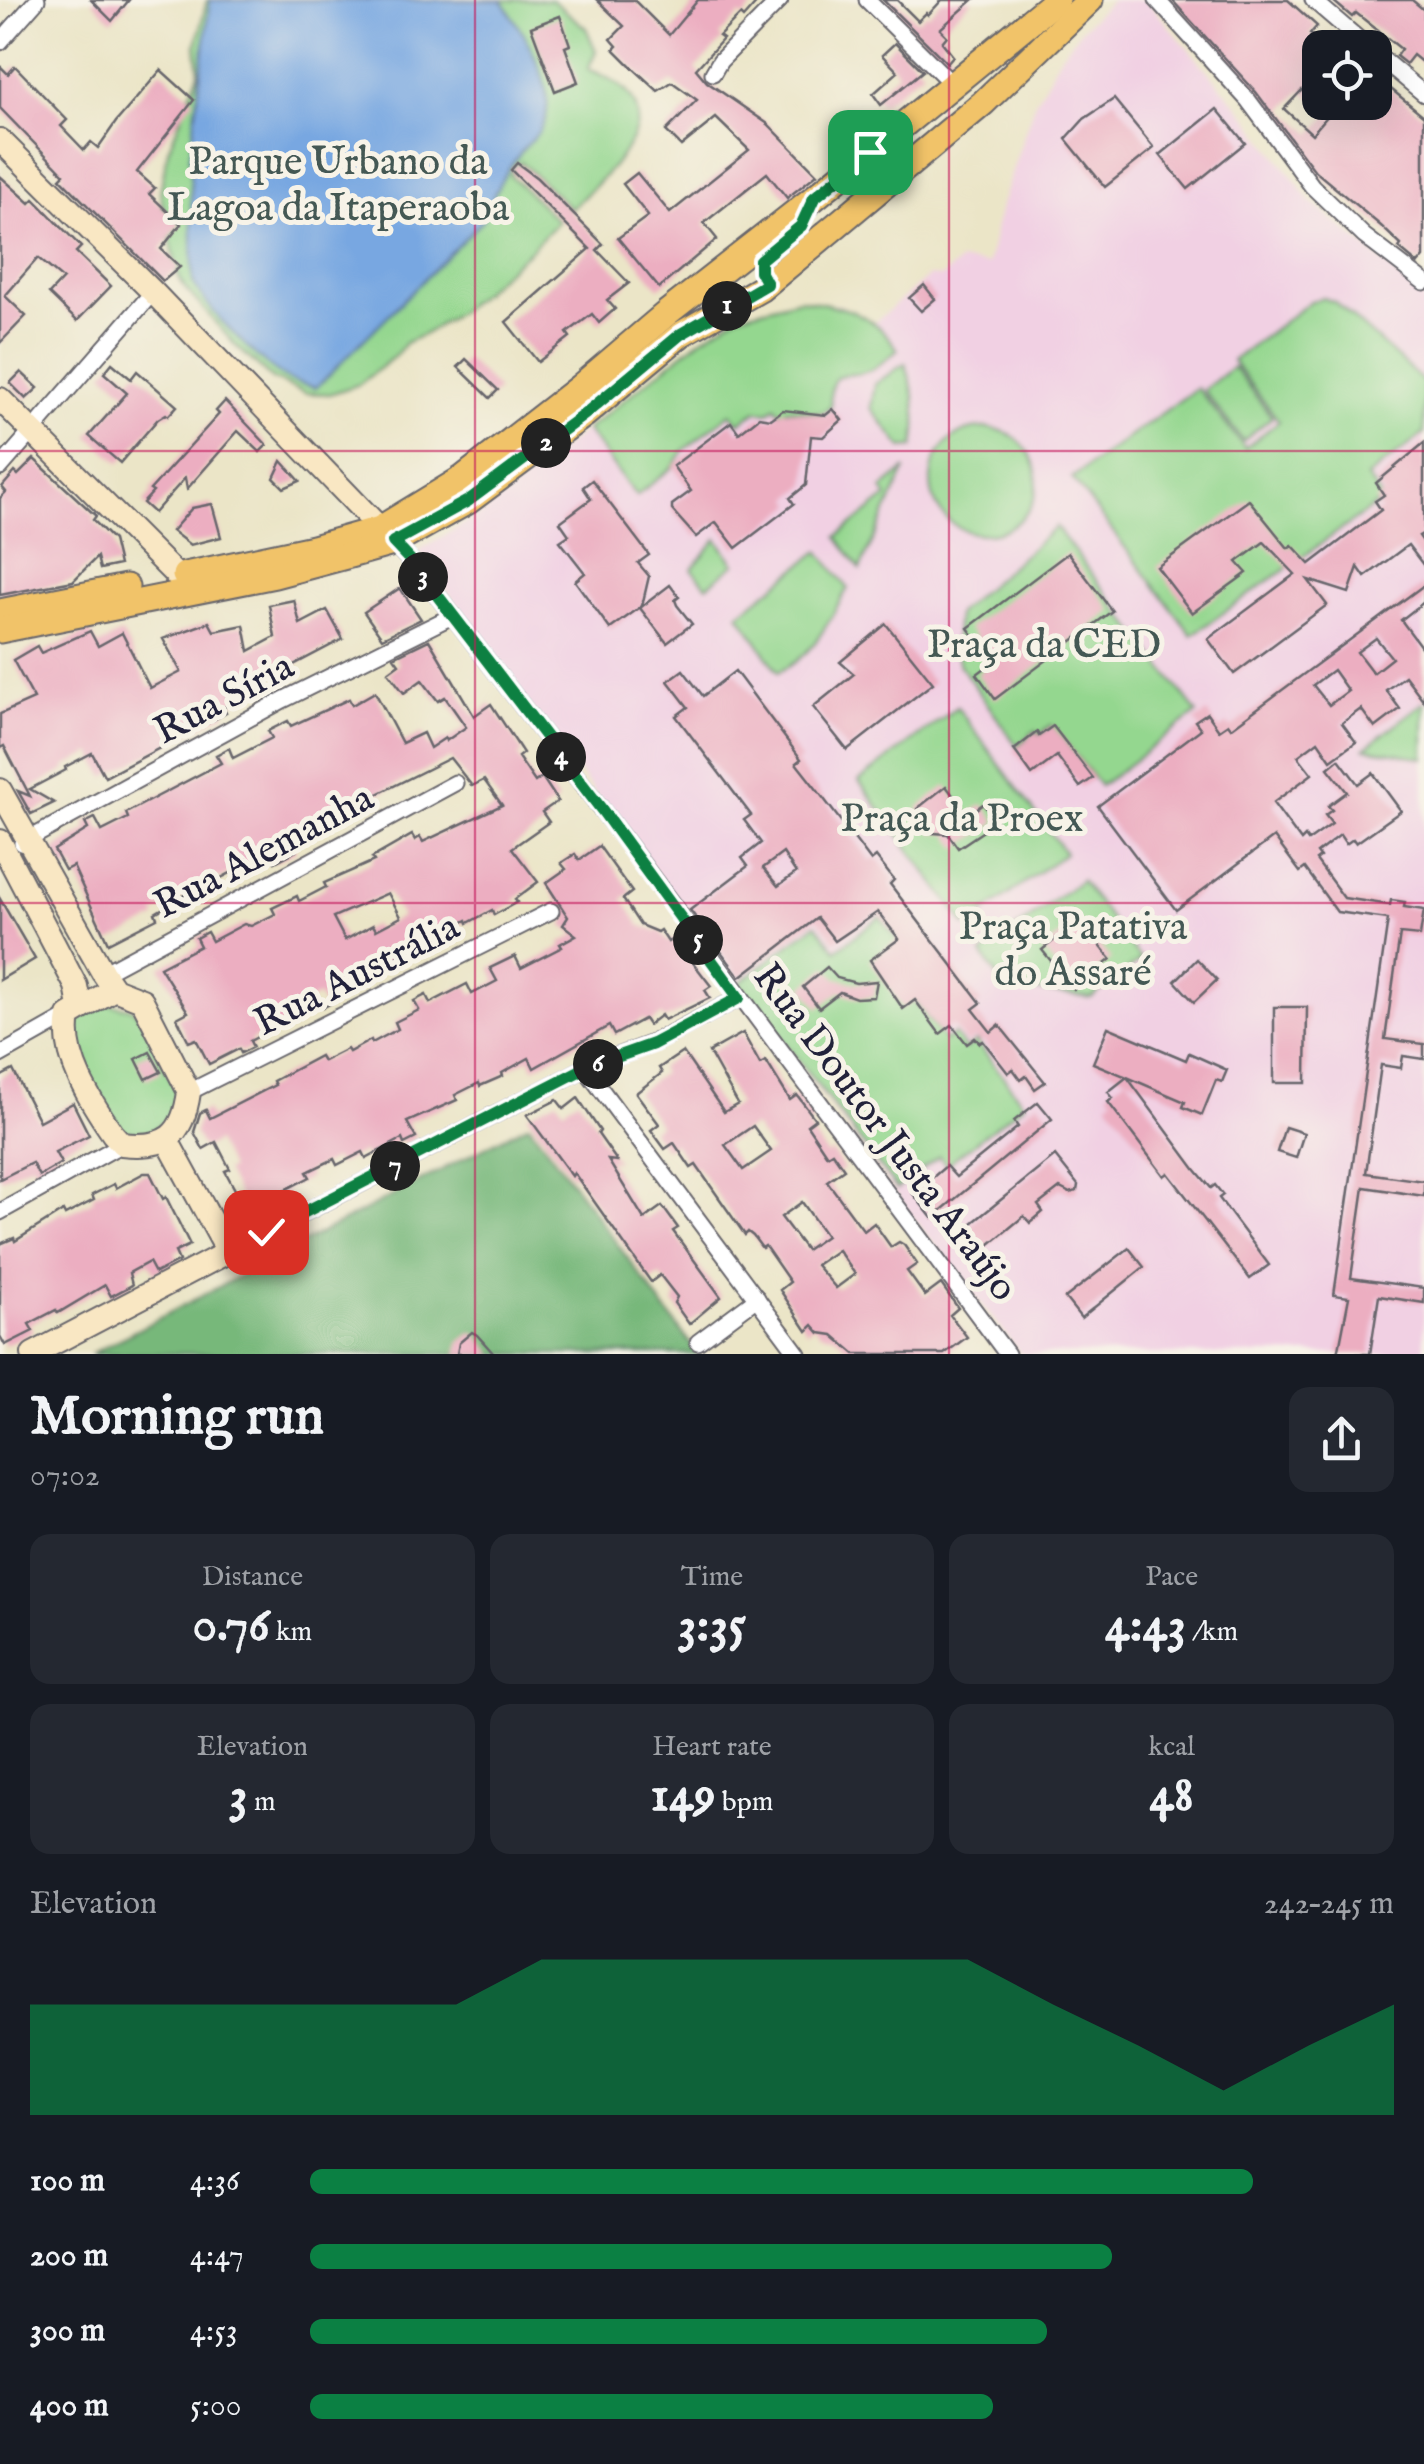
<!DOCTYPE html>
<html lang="en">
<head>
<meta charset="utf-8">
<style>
	:root { --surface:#171b24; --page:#242831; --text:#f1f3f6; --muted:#9ea1a6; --accent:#0b8043 }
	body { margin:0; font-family:"IM FELL English",serif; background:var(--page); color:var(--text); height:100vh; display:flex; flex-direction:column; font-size:38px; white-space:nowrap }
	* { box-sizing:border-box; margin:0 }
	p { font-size:32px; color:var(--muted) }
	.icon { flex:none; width:55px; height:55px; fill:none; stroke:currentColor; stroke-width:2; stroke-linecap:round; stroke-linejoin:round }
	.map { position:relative; height:1354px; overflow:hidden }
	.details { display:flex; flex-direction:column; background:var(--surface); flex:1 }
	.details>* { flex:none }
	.fabs { position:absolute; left:1302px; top:30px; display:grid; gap:20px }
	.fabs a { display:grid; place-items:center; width:90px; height:90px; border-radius:20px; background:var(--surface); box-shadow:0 10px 40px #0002; font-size:50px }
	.pin { position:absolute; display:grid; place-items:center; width:85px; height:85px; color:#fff; margin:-42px; border-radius:20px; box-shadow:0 5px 15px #0006 }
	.km { position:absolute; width:50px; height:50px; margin:-25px; border-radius:50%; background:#222; color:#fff; font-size:28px; line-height:50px; text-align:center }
	.round { display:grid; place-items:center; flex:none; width:105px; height:105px; border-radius:20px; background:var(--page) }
	.summary { display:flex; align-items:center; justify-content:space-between; height:170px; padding:0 30px }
	h1 { font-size:55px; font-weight:700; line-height:75px }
	.figures { display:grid; grid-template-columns:repeat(3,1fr); gap:15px; height:170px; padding:10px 30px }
	.figures div { display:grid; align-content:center; border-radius:20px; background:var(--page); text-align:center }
	.figures b { font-size:50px; font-weight:700 }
	.figures small { font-size:28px; font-weight:400 }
	.figures p { font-size:28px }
	.chart { height:280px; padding:20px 30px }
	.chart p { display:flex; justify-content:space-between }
	.chart svg { width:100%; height:180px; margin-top:10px; fill:var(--accent); opacity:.7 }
	ul { padding:0 30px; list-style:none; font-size:32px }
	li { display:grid; grid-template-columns:160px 120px 1fr; align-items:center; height:75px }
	li i { height:25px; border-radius:12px; background:var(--accent) }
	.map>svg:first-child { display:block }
	.built { fill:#f1d0e3 }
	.green { fill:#94d78f; stroke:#5b7c65; stroke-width:2.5 }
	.forest { fill:#77b87a; stroke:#4c6d5a; stroke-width:2.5 }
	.water { fill:#78a7e1; stroke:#4d648e; stroke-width:2.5 }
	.building { fill:#ecaec1; fill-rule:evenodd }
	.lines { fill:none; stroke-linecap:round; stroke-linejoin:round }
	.street-casing { stroke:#68666c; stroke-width:19 }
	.secondary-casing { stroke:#68666c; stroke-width:26 }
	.primary-casing { stroke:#68666c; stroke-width:29 }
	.street { stroke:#fff; stroke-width:15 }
	.secondary { stroke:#f9e7c3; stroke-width:22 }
	.primary { stroke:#f1c369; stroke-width:25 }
	.route-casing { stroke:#fff; stroke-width:20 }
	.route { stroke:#0b8043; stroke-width:12 }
	.grid { fill:none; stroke:#c2185b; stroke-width:2.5; stroke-opacity:0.55 }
	.labels { text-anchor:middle; stroke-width:10; stroke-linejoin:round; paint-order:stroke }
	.park-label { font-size:40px; fill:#445854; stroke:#f7f3e8 }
	.street-label { font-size:40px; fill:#22223b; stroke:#f7f3e8 }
</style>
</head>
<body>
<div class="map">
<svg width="1424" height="1354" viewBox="0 0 1424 1354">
	<rect width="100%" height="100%" fill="#f7f3e8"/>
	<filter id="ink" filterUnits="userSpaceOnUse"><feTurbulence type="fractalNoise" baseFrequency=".01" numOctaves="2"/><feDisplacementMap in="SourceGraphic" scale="20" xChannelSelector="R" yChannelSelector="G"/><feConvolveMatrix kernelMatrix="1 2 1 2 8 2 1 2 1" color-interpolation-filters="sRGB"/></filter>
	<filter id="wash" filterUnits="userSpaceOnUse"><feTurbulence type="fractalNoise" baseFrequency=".0048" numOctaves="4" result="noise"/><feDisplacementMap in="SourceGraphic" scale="40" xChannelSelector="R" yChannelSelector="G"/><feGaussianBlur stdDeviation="2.25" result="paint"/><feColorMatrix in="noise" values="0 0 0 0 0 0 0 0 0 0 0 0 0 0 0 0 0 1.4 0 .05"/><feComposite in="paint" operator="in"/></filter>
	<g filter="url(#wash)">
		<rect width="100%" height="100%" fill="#ebe5c7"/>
		<!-- built -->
		<path class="built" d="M1112 0H1146L1248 117 1311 202 1424 295V478L1339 542 1365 576 1424 533V1354H1021L916 1221 498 664 419 550 483 513 677 357 739 315 799 299 840 305 875 322 929 276 942 277 960 261 988 264 999 211 1034 104 1061 55 1083 27Z"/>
		<!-- green -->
		<g class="green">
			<path d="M207 0H552L586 28 596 51 588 69C685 106 618 163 571 209L521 162 510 175 558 221 528 252 460 311 427 333 405 343 396 355 360 384 330 394 305 393 272 379 236 346 185 288 178 275 160 192 168 150 199 73 196 45Z"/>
			<path d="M1323 298 1335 302 1424 382V434L1367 477 1383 500 1192 635 1072 478 1197 388 1245 448 1279 421 1232 361 1311 301Z"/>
			<path d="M799 299C840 305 876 313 898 350 889 357 880 365 871 370 849 381 827 362 831 407L822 413 788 409 781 413 775 407 768 412 757 411 739 423 731 413 684 450 673 467 636 496 586 430 701 339 739 315Z"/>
			<path d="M905 363C915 391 920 418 914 447L902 448 871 408 875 384Z"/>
			<path d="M1233 367 1272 417 1243 441 1203 390Z"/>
			<circle cx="984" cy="481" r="53"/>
			<path d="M906 469 860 569 837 537 887 497 882 489Z"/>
			<path d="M1056 527 1197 713 1100 786 1051 725 1039 735 1035 731 1017 746 959 664 955 640 957 613Z"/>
			<path d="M717 539 735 564 707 586 692 569Z"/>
			<path d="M819 551 848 588C829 620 814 657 778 672L739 614Z"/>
			<path d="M1424 702V758L1365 748Z"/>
			<path d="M957 707 1065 853 966 926 859 781Z"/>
			<path d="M1081 880 1141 960 1091 998 1004 986 982 954Z"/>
			<path d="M880 917 907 952 908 992 945 1041 954 1034 966 1049 976 1041 1024 1104 946 1165 939 1156 897 1189 739 983 816 924 836 950Z"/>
			<path d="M103 1003 130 1008 141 1017 177 1091 168 1118 148 1135 125 1132 117 1126C104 1102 57 1039 82 1015 87 1010 97 1006 103 1003Z"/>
		</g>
		<!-- forest -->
		<path class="forest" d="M529 1124 698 1354H91Z"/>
		<!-- water -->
		<path class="water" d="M210 0H502C522 30 563 93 541 128 536 137 527 144 521 152 504 173 492 196 483 220L316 388C307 385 295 383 286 378 258 362 208 310 193 282L190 158Z"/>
		<g id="blocks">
			<!-- building -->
			<g class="building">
				<path d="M91 0H129L112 21Z"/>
				<path d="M597 0H634L669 35 698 0H759L743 18 740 15 719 36 723 39 696 69 707 82 768 124 817 174 787 198 767 173 704 223 717 239 659 288 618 238 648 216 623 184 637 173 670 213 749 150 716 118 681 146 666 131 697 100 672 82 658 91 633 68 614 49 617 46 611 39 624 26Z"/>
				<path d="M883 0H897L918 21 926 13 928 15 942 0H973L940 29 947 36 942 42 953 56 947 63Z"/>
				<path d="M1172 0H1288L1317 26 1310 34 1320 42V102H1375V76L1424 116V257L1418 264 1399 248 1401 245 1381 226 1315 171 1256 92ZM1302 90 1329 114 1312 134 1284 109Z"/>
				<path d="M1332 0H1412L1424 10V64L1413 55 1406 64 1396 56 1401 49 1356 13 1352 17Z"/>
				<path d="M560 16 570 45 565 47 578 82 555 91 531 27Z"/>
				<path d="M895 43 923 71 881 105 873 94 898 72 882 55Z"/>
				<path d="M0 66 8 74 15 66 67 120 61 126 84 150 91 142 98 148 116 122 161 70 194 100 137 172 155 188 149 194 181 224 161 249 180 267 163 281 60 178 64 174 0 108Z"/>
				<path d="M1114 99 1154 148 1105 187 1066 139 1084 119Z"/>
				<path d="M1217 109 1245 143 1188 189 1160 155Z"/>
				<path d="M517 163 537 178 603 244 597 250 629 283 607 300 615 309 599 323 592 314 567 333 570 337 538 362 506 322 590 249 511 170Z"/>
				<path d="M0 176 30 203 34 199 81 247 76 252 111 286 77 321 49 294 63 279 38 258 5 296 26 316 0 343Z"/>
				<path d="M924 285 935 299 921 311 909 298Z"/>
				<path d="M466 359 498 390 490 398 458 367Z"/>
				<path d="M112 363 131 379 137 371 177 406 168 416 166 414 158 419 120 463 89 436 127 393 104 373Z"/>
				<path d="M21 372 38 388 26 399 10 383Z"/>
				<path d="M225 401 267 445 260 452 238 431 187 489 185 478 154 513 143 503 153 492 150 490 219 414 216 411Z"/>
				<path d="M833 409 842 420 823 437 811 436 806 485 790 498 794 504 736 548 716 522 696 537 672 510V505L691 491 673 466 731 422 739 433 759 417 771 419 783 410 826 415Z"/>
				<path d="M1424 443V533L1419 536 1424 543V566L1408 545 1365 577 1358 567 1349 593 1308 580 1327 605 1234 674 1208 639 1295 574 1264 542 1237 562 1247 573 1192 613 1157 567 1249 500 1288 548 1292 545 1310 564 1381 510 1375 501 1384 495 1376 483Z"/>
				<path d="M34 459 96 516 93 520 113 540 119 565 100 569 97 557 73 581 0 595V498L6 492 2 487 15 472 18 475Z"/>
				<path d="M282 461 300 481 284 488 274 478Z"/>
				<path d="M592 480 649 555 638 563 649 576 642 606 610 629 575 581 585 573 560 541 569 535 560 522 591 499 583 487Z"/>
				<path d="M212 504 221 537 190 545 172 531 192 508Z"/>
				<path d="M1068 553 1112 611 995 699 977 674 993 662 968 628Z"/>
				<path d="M670 585 679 597 675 600 677 605 692 624 667 643 640 608Z"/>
				<path d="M1424 585V602L1401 620 1424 651V701L1405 676 1386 690 1400 709 1375 728 1361 709 1342 723 1356 742 1331 760 1318 741 1298 756 1312 774 1273 803 1301 841 1305 837 1308 841 1332 824 1325 815 1332 810 1328 806 1347 792 1328 768 1339 759 1358 784 1373 773 1401 811 1356 843 1353 839 1346 844 1340 835 1317 853 1320 857 1316 860 1344 898 1390 905 1391 900 1405 902 1404 907 1424 910 1420 936 1400 934 1385 1039 1424 1044V1059L1403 1056 1401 1068 1381 1065 1366 1173 1424 1181V1196L1364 1187 1351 1278 1424 1288V1303L1379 1296 1370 1354H1338L1349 1297 1334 1295 1388 919 1337 912 1305 868 1300 872 1274 837 1176 910 1098 806 1201 729 1195 721 1207 713 1219 730 1228 724 1231 728ZM1376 638 1392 658 1373 673 1357 652ZM1333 670 1348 691 1329 705 1313 685Z"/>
				<path d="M400 588 421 619 382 638 364 612Z"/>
				<path d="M294 600 300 624 327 610 343 639 242 692 244 697 223 708 226 713 105 777 92 753 65 767 66 770 30 789 54 803 31 814 18 791 30 796 4 746 0 748V714L34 699 13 660 37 646 41 653 90 631 98 646 122 633 150 688 181 672 163 639 209 622 214 631 244 625 249 651 275 637 269 605Z"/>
				<path d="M886 624 933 683 847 750 813 707 854 674 840 662Z"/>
				<path d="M429 640 474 716 491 704 523 753 518 757 535 782 542 777 558 801 542 812 549 822 512 848 538 882 515 899 517 902 494 915 492 910 468 923 467 920 437 936 439 941 418 952 416 947 388 962 390 966 355 984 358 989 324 1007 318 996 294 1009 298 1015 250 1041 253 1047 241 1053 239 1049 209 1064 196 1039 189 1042 177 1018 188 1012 160 967 200 946 196 938 207 932 212 941 244 924 251 926 275 914 272 908 297 896 299 901 326 887 324 883 374 861 372 858 412 835 415 840 420 837 423 842 502 805 484 780 472 786 450 758 364 801 365 804 319 829 314 825 290 838 296 851 275 862 271 856 259 862 257 859 219 879 217 876 155 913 157 918 108 943 73 866 65 870 54 850 88 829 85 823 95 818 102 831 128 818 126 813 221 763 216 755 229 748 233 758 272 738 268 731 288 721 291 726 349 699 352 705 375 692 402 743 423 733 430 748 445 738 446 741 466 727 445 697 438 701 422 680 404 693 388 672 399 664 394 657ZM388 893 401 917 376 930 373 925 345 940 333 917Z"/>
				<path d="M683 670 703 696 735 671 801 759 796 763 818 791 871 861 876 857 894 880 890 884 981 1003 973 1009 991 1032 999 1025 1045 1082 1035 1089 1026 1076 1021 1080 1013 1069 1008 1073 983 1041 980 1043 975 1038 967 1044 952 1025 940 1034 915 1000 903 1009 870 960 899 939 878 912 835 941 817 918 740 977 690 910 748 866 742 858 761 843 744 820 751 815 676 716 688 707 668 681ZM783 853 796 873 778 886 763 868Z"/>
				<path d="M1053 726 1093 778 1080 787 1057 756 1032 775 1014 750 1037 732 1039 736Z"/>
				<path d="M946 786 968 815 983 804 997 822 958 848 948 834 933 833 918 808Z"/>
				<path d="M599 846 632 892 623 899 640 925 657 932 660 930 668 942 674 938 711 986 705 990 710 998 664 1020 661 1015 648 1025 644 1019 614 1035 609 1026 534 1068 529 1058 502 1073 503 1076 480 1086 479 1083 455 1095 457 1100 407 1122 416 1138 404 1144 402 1139 366 1158 363 1152 337 1165 334 1159 307 1172 310 1177 285 1190 289 1199 243 1222 238 1212 245 1208 225 1171 230 1169 216 1142 203 1149 194 1132 200 1113 206 1110 210 1118 275 1085 273 1081 320 1056 323 1061 347 1049 349 1052 371 1040 372 1043 398 1029 395 1022 419 1010 414 1001 426 995 430 1003 467 984 472 994 497 981 490 968 515 956 521 968 562 947 560 944 576 935 563 925 568 917 546 883 566 869 561 863 575 854 579 860Z"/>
				<path d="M0 899 35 959 0 980Z"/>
				<path d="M1079 920 1111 959 1074 989 1042 950Z"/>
				<path d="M1197 959 1217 980 1194 1002 1175 981Z"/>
				<path d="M827 967 837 978 856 983 877 981 874 997 856 998 840 992 819 1008 803 987Z"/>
				<path d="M1274 1007H1307L1306 1083H1274Z"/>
				<path d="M1108 1027 1186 1060 1189 1053 1227 1070 1222 1082 1216 1080 1202 1115 1183 1107 1185 1102 1127 1077 1195 1169 1211 1188 1215 1185 1223 1195 1219 1198 1269 1265 1250 1279 1168 1173 1164 1176 1108 1102 1113 1098 1108 1092 1127 1077 1093 1063Z"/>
				<path d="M743 1033 760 1064 766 1061 790 1100 797 1095 815 1119 807 1125 827 1155 832 1152 844 1169 827 1181 864 1231 874 1223 891 1247 899 1242 904 1245 917 1264 907 1271 925 1296 941 1284 958 1308 950 1315 967 1337 944 1354H855L833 1335 820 1333 813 1325 807 1331 780 1290 790 1282 765 1246 762 1248 753 1236 748 1232 745 1235 696 1165 691 1168 674 1143 665 1149 651 1130 659 1124 636 1093 662 1073 659 1068 683 1052 724 1112 738 1104 709 1052ZM753 1126 771 1151 743 1170 725 1145ZM802 1202 826 1236 806 1250 781 1217ZM838 1250 855 1274 836 1288 816 1265Z"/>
				<path d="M150 1052 161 1072 146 1079 136 1059Z"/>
				<path d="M13 1070 39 1121 73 1103 89 1135 55 1152 61 1163 39 1176 32 1163 0 1179V1077Z"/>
				<path d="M578 1098 600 1131 598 1134 617 1161 608 1160 644 1219 662 1206 678 1228 673 1231 721 1297 689 1324 674 1303 677 1297 660 1275 651 1282 574 1173 572 1176 527 1115 557 1100 564 1109Z"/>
				<path d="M1038 1102 1052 1119 932 1218 913 1194 946 1166 956 1177 1018 1127 1014 1121Z"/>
				<path d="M1285 1127 1304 1133 1296 1158 1277 1152Z"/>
				<path d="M1055 1156 1078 1185 1077 1191 1070 1193 1060 1188 1038 1205 1043 1212 1030 1223 1024 1216 984 1249 966 1228Z"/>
				<path d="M144 1173H150L163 1199 166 1197 190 1245 175 1252 179 1261 155 1273 149 1262 129 1273 132 1285 111 1296 105 1285 58 1313 56 1310 29 1324 33 1331 5 1345 0 1336V1244L14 1238 15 1241 63 1211 65 1215 94 1200 92 1195 114 1184 116 1188Z"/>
				<path d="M1129 1248 1144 1267 1081 1318 1065 1298Z"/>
				<path d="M472 1332 477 1335 494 1354H457L459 1343Z"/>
			</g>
		</g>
	</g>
	<g filter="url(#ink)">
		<use href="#blocks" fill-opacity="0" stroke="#68666c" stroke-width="2.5"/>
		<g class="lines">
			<defs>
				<g id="street">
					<path d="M867 0 953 85"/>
					<path d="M1157 0 1248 100 1312 186 1364 236 1424 282"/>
					<path d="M1313 0 1369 48"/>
					<path d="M0 42 37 0"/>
					<path d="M1375 53 1424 94"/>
					<path d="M713 73 720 61 780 0"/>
					<path d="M0 468 153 292"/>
					<path d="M393 543 411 561 602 810 1007 1354"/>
					<path d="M22 843 283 700 452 616"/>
					<path d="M103 973 455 783"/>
					<path d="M0 1055 69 1016"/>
					<path d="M585 1068 798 1354"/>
					<path d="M189 1092 551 911"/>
					<path d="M0 1212 122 1144"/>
					<path d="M228 1252 585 1068 653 1043 739 998"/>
					<path d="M698 1342 757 1298"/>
				</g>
				<g id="secondary">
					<path d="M0 140 153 292 391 540"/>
					<path d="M0 399 192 591"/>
					<path d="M0 790 103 973 114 989 142 1000 189 1092C183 1136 166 1149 122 1144L113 1134C91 1102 61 1057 69 1016L114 989"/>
					<path d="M0 841 76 986 80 1007"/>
					<path d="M33 1354 228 1252 167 1140"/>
				</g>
				<g id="primary">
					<path d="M185 575 313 548 380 529 462 479 580 387 667 313 814 198 1056 0"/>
					<path d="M0 612 126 587"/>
					<path d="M0 630 275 575 350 555 393 543 468 501 585 414 681 334 760 289 983 103 1090 0"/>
				</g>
			</defs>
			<!-- street casing -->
			<use href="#street" class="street-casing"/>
			<!-- secondary casing -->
			<use href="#secondary" class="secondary-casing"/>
			<!-- primary casing -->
			<use href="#primary" class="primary-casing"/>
			<!-- street -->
			<use href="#street" class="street"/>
			<!-- secondary -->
			<use href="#secondary" class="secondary"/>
			<!-- primary -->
			<use href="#primary" class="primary"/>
		</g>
	</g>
	<g class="lines" filter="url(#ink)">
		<defs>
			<path id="route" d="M266 1232 585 1068 653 1044 739 998 602 810 411 561 393 542 468 501 585 414 681 334 767 284 760 271V260L801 226 814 198 870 152"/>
		</defs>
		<!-- route casing -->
		<use href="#route" class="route-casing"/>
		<!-- route -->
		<use href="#route" class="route"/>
	</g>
	<!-- grid -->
	<path class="grid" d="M475 0V1354M949 0V1354M0 451H1424M0 903H1424"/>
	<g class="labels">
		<!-- park labels -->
		<g class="park-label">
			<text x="338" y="174">Parque Urbano da<tspan x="338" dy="46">Lagoa da Itaperaoba</tspan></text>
			<text x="1044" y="657">Praça da CED</text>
			<text x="962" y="831">Praça da Proex</text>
			<text x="1073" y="939">Praça Patativa<tspan x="1073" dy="46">do Assaré</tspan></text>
		</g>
		<!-- street labels -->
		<g class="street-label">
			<text transform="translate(223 697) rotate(-28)" y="14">Rua Síria</text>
			<text transform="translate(263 850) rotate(-28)" y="14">Rua Alemanha</text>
			<text transform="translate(356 973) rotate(-27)" y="14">Rua Austrália</text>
			<text transform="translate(887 1131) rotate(53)" y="14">Rua Doutor Justa Araújo</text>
		</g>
	</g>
</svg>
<div class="fabs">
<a><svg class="icon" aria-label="locate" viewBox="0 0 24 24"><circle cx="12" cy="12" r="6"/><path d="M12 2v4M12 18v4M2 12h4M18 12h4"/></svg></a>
</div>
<div class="pin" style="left:870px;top:152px;background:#1e9e55"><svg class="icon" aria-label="arrive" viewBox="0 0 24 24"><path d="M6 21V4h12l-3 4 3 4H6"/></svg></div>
<div class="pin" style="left:266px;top:1232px;background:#d93025"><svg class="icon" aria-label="check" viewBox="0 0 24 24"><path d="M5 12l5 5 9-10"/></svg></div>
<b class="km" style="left:727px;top:306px">1</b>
<b class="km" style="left:546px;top:443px">2</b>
<b class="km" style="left:423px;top:577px">3</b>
<b class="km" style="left:561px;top:757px">4</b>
<b class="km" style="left:698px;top:940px">5</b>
<b class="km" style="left:598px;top:1064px">6</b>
<b class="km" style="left:395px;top:1166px">7</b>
</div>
<section class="details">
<div class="summary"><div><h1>Morning run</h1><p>07:02</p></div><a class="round"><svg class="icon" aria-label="share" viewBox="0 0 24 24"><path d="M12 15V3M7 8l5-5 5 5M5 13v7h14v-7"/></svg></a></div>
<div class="figures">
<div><p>Distance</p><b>0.76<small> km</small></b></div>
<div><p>Time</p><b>3:35</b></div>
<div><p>Pace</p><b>4:43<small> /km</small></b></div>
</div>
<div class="figures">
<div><p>Elevation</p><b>3<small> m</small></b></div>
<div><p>Heart rate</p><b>149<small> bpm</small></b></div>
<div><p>kcal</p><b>48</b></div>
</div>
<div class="chart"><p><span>Elevation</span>242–245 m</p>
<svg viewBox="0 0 160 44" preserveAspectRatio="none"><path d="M0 44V17L10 17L20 17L30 17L40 17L50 17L60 6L70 6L80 6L90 6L100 6L110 6L120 17L130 27L140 38L150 27L160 17V44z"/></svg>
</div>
<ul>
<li><b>100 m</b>4:36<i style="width:87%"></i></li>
<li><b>200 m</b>4:47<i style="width:74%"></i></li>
<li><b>300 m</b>4:53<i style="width:68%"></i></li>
<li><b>400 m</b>5:00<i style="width:63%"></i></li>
</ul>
</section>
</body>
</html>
